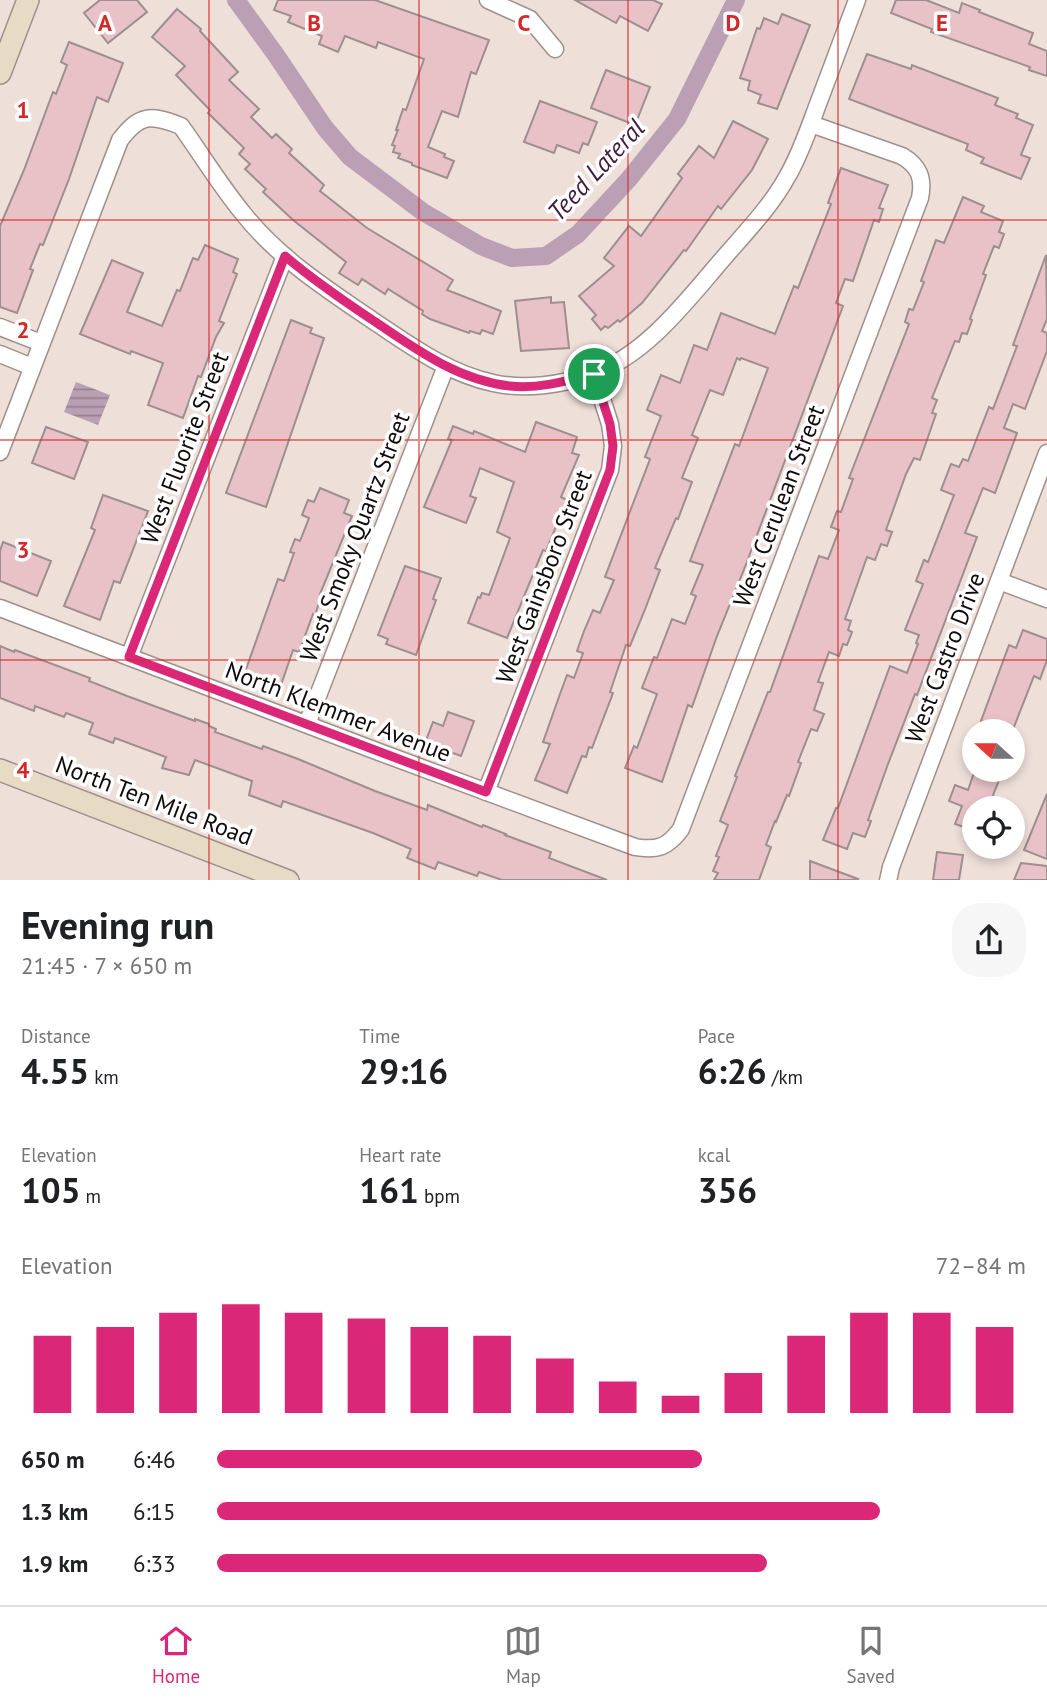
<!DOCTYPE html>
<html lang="en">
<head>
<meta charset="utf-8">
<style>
	:root { --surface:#fff; --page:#f6f6f6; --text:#202124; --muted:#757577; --line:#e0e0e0; --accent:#db2777 }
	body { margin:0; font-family:"PT Sans",sans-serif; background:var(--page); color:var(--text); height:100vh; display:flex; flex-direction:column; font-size:26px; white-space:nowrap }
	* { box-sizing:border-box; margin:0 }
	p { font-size:23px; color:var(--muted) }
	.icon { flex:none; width:38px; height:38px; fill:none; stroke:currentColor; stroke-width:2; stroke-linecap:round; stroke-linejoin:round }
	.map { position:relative; height:880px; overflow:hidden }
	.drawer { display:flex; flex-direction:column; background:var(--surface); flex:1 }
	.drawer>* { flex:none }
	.needle { width:46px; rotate:291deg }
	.tools { position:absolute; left:962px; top:719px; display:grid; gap:14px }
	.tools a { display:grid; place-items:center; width:63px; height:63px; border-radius:50%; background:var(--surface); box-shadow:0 4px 10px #0003; font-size:35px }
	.pin { position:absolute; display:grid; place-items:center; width:60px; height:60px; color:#fff; margin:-30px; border:4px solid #fff; border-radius:50%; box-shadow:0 2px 7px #0007 }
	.round { display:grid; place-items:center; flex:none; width:74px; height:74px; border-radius:28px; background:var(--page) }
	.summary { display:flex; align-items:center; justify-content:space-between; height:119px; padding:0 21px }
	h1 { font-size:38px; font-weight:700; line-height:52px }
	.metrics { display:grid; grid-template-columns:repeat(3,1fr); gap:10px; height:119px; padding:7px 21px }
	.metrics div { display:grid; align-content:center }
	.metrics b { font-size:35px; font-weight:700 }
	.metrics small { font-size:19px; font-weight:400 }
	.metrics p { font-size:19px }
	.chart { height:196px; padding:14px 21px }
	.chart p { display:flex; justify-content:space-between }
	.chart svg { width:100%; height:126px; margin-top:7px; stroke:var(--accent); stroke-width:6 }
	ul { padding:0 21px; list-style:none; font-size:23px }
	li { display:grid; grid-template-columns:112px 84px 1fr; align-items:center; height:52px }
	li i { height:18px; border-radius:9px; background:var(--accent) }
	.dock { display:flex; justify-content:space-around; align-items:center; height:98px; border-top:2px solid var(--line); background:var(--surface); font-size:19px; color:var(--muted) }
	.dock a { display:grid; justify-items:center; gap:4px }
	.dock .selected { color:var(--accent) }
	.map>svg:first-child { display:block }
	.water { fill:url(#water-rules) }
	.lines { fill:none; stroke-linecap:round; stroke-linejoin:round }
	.canal { stroke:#bb9fb4; stroke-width:18 }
	.building { fill:#e8c2c7; stroke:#9d8e90; stroke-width:2 }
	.street-casing { stroke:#9e908b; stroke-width:19 }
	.secondary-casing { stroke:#9e908b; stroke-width:24 }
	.street { stroke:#fff; stroke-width:16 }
	.secondary { stroke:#e8dbc5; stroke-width:21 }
	.route-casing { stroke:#fff; stroke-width:14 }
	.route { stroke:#db2777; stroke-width:9 }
	.grid { fill:none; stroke:#d62828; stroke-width:2; stroke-opacity:0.55 }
	.labels { text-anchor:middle; stroke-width:7; stroke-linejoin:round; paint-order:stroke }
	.street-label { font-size:24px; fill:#100b0a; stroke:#fff }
	.water-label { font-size:26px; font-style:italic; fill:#421c3b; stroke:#fff }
	.grid-label { font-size:23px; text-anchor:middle; font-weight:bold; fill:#d62828; stroke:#fff; stroke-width:7; stroke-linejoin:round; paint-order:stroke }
</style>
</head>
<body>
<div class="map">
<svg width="1047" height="881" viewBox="0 0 1047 881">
	<defs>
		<pattern id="water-rules" width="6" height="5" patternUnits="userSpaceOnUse" patternTransform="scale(1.75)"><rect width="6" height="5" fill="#bb9fb4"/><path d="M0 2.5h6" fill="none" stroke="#978091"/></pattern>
	</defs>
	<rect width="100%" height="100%" fill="#eedfd9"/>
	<!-- water -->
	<path class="water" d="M76 382 110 395 98 425 64 412Z"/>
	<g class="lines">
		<!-- canal -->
		<path class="canal" d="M236 0 276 55 325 128 350 157 423 212 481 246 512 258 546 256 578 234 629 179 677 119 736 0"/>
	</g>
	<!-- building -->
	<g class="building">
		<path d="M100 0H137L147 12 108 43 84 13Z"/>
		<path d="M278 0H375L489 40 476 74 471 72 458 117 442 111 428 147 445 154 444 157 454 161 447 178 412 165V163L398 158 400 154 393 152 395 146 392 145 398 130H396L403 109 406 110 424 59 378 42 376 48 345 36 338 52 319 44 322 36 288 22 291 16 274 10Z"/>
		<path d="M575 0H653L662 4 648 31 620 16 616 23Z"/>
		<path d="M896 0H926L959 13 962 3 980 10 979 12 1033 33 1029 44 1047 51V76L1029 70 1030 67 931 32 932 29 891 13Z"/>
		<path d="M177 9 201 29 200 31 238 72 229 80 259 109 251 117 272 138 276 134 292 149 289 153 324 185 320 191 367 228 453 280 447 290 501 311 493 334 482 330 480 334 470 331 469 333 430 319 422 314 423 311 388 289 385 294 362 279 358 285 339 273 346 262 293 220 263 192 266 189 245 169 250 164 239 154 244 148 208 113 210 110 176 75 185 66 152 37Z"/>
		<path d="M782 14 810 25 777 109 758 103 761 95 748 90 750 81 740 78 757 28 760 29 764 18 778 24Z"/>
		<path d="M69 42 123 63 108 102 97 97 69 179 43 245 40 244 30 269 33 270 17 313 0 307V226L24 170 53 92 56 94 67 65 61 62Z"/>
		<path d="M867 54 911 69 912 65 998 98 995 105 1018 114 1016 118 1033 125 1021 155 1030 158 1021 179 981 163 984 158 966 150 968 144 849 99Z"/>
		<path d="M606 70 650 87 635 125 591 108Z"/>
		<path d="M540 101 597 122 588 145 583 143 579 153 557 145 554 153 524 142Z"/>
		<path d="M733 121 768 139 752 170 721 209 718 206 686 251 684 250 642 303 620 322 618 320 608 328 605 326 601 330 592 319 596 315 579 296 614 266 604 258 629 226 641 236 682 178 678 174 699 146 714 158Z"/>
		<path d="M841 168 888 185 879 208 883 209 879 222 874 220 853 281 845 279 836 303 843 306 745 567 717 636 692 707 688 705 662 782 625 768 634 746 637 748 657 694 642 688 654 657 657 658 672 619 685 624 696 596 691 594 703 565 690 561 735 444 739 446 768 368 741 358 740 360 737 358 723 395 710 390 692 435 698 438 682 478 692 482 678 519 676 518 655 568 660 570 644 612 630 646 626 645 610 692 613 693 592 748 589 747 586 757 582 756 567 793 535 780 550 744 543 742 560 694 567 675 574 678 583 653 577 651 584 631 593 610 600 613 614 580 605 577 650 459 645 457 661 416 647 410 661 375 680 383 694 345 707 350 721 313 775 334 794 286 798 288 831 204 828 203Z"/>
		<path d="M963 197 984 206 981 212 1003 221 999 232 1004 234 999 248 994 246 983 274 986 275 970 319 972 320 967 334 962 333 959 342 955 341 932 398 937 400 932 413 936 414 920 460 914 458 906 474 886 530 892 532 887 546 881 544 875 560 867 557 845 619 851 621 848 630 852 632 847 645 843 644 839 656 829 652 818 682 823 683 814 710 824 714 817 731 811 729 798 762 801 763 789 796 787 795 776 822 775 821 766 845 771 847 759 880H714L718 873 713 871 719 857 716 856 728 825 720 821 737 777 735 776 768 692H770L819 556 828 559 839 530 831 527 837 511 841 512 853 479 849 478 909 324 905 322 909 309 913 310 924 282 921 281 936 240 944 243Z"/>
		<path d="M205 245 238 259 233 272 237 274 219 321 224 323 216 337 201 377 198 376 183 418 148 405 163 363 131 351 130 354 80 334 112 260 143 273 127 312 162 326 177 290 180 291 193 258 198 260Z"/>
		<path d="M1046 255 1047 319 1042 331 1047 333V351L1025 409 1013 404 1004 428 1017 433 995 493 983 488 965 533 977 537 917 695 915 694 888 764 868 820 871 821 865 837 853 833 847 849 823 840 836 808H838L890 666 907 673 918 644 916 643 919 635 905 630 923 584 916 581 924 560 928 562 954 495 941 490 951 464 959 467 963 459 968 461 989 407 993 409 1017 346 1013 345Z"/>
		<path d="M551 297V303L564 302 569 348 521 351 515 301Z"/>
		<path d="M291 320 312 328 310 333 324 338 266 507 226 493Z"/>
		<path d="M536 422 577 437 572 453 579 455 561 497 567 500 546 551 543 550 507 638 468 623 478 597 480 598 482 593 489 595 510 538 497 532 514 482 480 468 470 496 476 498 466 523 424 507 452 440 448 439 453 426 473 434 474 431 525 452Z"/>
		<path d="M46 427 88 442 74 479 32 463Z"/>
		<path d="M320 488 349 500 344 513 352 516 320 594H322L315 615 313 614 299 652 293 650 280 688 244 675 278 579 284 581 294 553 290 552 295 539 300 541 309 518 302 515 308 500 314 502Z"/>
		<path d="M103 495 148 511 120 583 114 581 100 620 64 606 95 530 91 528Z"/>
		<path d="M3 542 51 561 37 596 0 581V551Z"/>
		<path d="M405 566 441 578 433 599 436 600 416 655 386 644 388 639 378 635Z"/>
		<path d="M1023 630 1047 639V660L1040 679 1034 676 1012 732H1009L981 721 1009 645 1016 648Z"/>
		<path d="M0 646 14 652 15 650 90 678 89 681 127 696 195 721V719L209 724V726L216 729 215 732 262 749 263 746 298 759 375 791 427 810 428 805 482 827 483 825 506 834 505 835 551 852 549 858 607 880H502L479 872 477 876 438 862 435 869 407 858 411 849 373 833 283 801 281 807 249 795 252 781 195 760 189 775 162 768 166 757 115 738 113 743 89 734 93 723 66 713 64 717 35 706 34 711 0 698Z"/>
		<path d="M448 712 474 721 461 756 425 743 433 722 443 726Z"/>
		<path d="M975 770H1003L988 808H975V831L955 824 962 806 949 801 955 785 968 790Z"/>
		<path d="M1047 794V859L1024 850Z"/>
		<path d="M937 852 963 855 959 880H933Z"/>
		<path d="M810 861 858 879 857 880H810Z"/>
		<path d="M1021 863 1047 866V880H1014Z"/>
	</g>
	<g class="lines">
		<defs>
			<g id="street">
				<path d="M488 0 530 19 555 49"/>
				<path d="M0 327 41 343"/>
				<path d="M0 354 32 367"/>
				<path d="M0 452 120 140C140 114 150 114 181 126 201 154 220 185 242 212 277 257 325 288 372 320 410 345 447 373 493 383 525 390 562 385 592 374 642 357 682 307 715 268 739 239 769 210 787 177 800 155 809 128 818 104 831 69 844 35 857 0"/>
				<path d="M999 581 1047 599"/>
				<path d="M0 608 379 752 635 847C657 851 668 847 681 829L920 198C924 178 919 166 902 156L811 124"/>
				<path d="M129 657 285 256"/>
				<path d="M307 724 446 366"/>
				<path d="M486 792 610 470 613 446 610 424 594 374"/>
				<path d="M888 881 891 867 1047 453"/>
			</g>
			<g id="secondary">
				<path d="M0 73 28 0"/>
				<path d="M0 770 288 881"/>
			</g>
		</defs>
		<!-- street casing -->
		<use href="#street" class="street-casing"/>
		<!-- secondary casing -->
		<use href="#secondary" class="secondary-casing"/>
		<!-- street -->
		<use href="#street" class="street"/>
		<!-- secondary -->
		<use href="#secondary" class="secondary"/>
	</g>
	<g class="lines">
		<defs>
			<path id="route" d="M285 256C312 279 341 299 371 319 414 348 457 380 510 386 538 389 567 381 594 374L610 424 613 446 610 470 486 792 129 657Z"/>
		</defs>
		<!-- route casing -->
		<use href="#route" class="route-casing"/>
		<!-- route -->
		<use href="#route" class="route"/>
	</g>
	<!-- grid -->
	<path class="grid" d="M209 0V881M419 0V881M628 0V881M838 0V881M0 220H1047M0 440H1047M0 660H1047"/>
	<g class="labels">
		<!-- street labels -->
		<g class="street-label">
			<text transform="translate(185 448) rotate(-69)" y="8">West Fluorite Street</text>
			<text transform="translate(779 506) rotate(-69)" y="8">West Cerulean Street</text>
			<text transform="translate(355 537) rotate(-69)" y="8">West Smoky Quartz Street</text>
			<text transform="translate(544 577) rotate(-69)" y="8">West Gainsboro Street</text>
			<text transform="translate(945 658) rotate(-69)" y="8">West Castro Drive</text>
			<text transform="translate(338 712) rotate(21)" y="8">North Klemmer Avenue</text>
			<text transform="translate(154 801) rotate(21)" y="8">North Ten Mile Road</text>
		</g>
		<!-- water labels -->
		<g class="water-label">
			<text transform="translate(596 170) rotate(-47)" y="9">Teed Lateral</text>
		</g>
	</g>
	<g class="grid-label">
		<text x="105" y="31">A</text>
		<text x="314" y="31">B</text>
		<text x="524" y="31">C</text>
		<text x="733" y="31">D</text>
		<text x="942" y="31">E</text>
		<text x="23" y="118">1</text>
		<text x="23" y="338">2</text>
		<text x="23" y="558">3</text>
		<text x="23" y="778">4</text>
	</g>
</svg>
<div class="tools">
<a><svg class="needle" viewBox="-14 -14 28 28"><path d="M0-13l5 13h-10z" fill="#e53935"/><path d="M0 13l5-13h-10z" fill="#757577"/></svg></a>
<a><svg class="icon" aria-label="locate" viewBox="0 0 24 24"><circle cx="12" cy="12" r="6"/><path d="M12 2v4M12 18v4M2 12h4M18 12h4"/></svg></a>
</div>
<div class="pin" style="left:594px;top:374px;background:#1e9e55"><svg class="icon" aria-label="arrive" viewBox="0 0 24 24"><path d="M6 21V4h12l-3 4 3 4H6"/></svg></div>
</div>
<section class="drawer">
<div class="summary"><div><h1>Evening run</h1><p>21:45 · 7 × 650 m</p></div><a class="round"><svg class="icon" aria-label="share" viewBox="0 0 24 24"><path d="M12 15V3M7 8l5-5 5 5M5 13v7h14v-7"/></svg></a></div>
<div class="metrics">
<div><p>Distance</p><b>4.55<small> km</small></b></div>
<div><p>Time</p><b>29:16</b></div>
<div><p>Pace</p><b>6:26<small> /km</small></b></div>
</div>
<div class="metrics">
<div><p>Elevation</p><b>105<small> m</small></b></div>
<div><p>Heart rate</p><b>161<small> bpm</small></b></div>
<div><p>kcal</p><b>356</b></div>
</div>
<div class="chart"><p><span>Elevation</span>72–84 m</p>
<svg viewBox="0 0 160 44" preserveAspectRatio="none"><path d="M5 44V17M15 44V14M25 44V9M35 44V6M45 44V9M55 44V11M65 44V14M75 44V17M85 44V25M95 44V33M105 44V38M115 44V30M125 44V17M135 44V9M145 44V9M155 44V14"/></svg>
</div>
<ul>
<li><b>650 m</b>6:46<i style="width:60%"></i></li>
<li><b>1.3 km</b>6:15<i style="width:82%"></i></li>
<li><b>1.9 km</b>6:33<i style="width:68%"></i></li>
</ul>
</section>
<nav class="dock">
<a class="selected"><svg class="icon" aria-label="home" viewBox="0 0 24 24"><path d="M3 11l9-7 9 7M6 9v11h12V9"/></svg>Home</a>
<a><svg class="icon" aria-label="map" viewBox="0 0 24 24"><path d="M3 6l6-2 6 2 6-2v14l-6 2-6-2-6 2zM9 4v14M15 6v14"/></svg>Map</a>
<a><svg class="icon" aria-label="saved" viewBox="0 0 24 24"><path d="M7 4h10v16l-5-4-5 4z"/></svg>Saved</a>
</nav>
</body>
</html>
